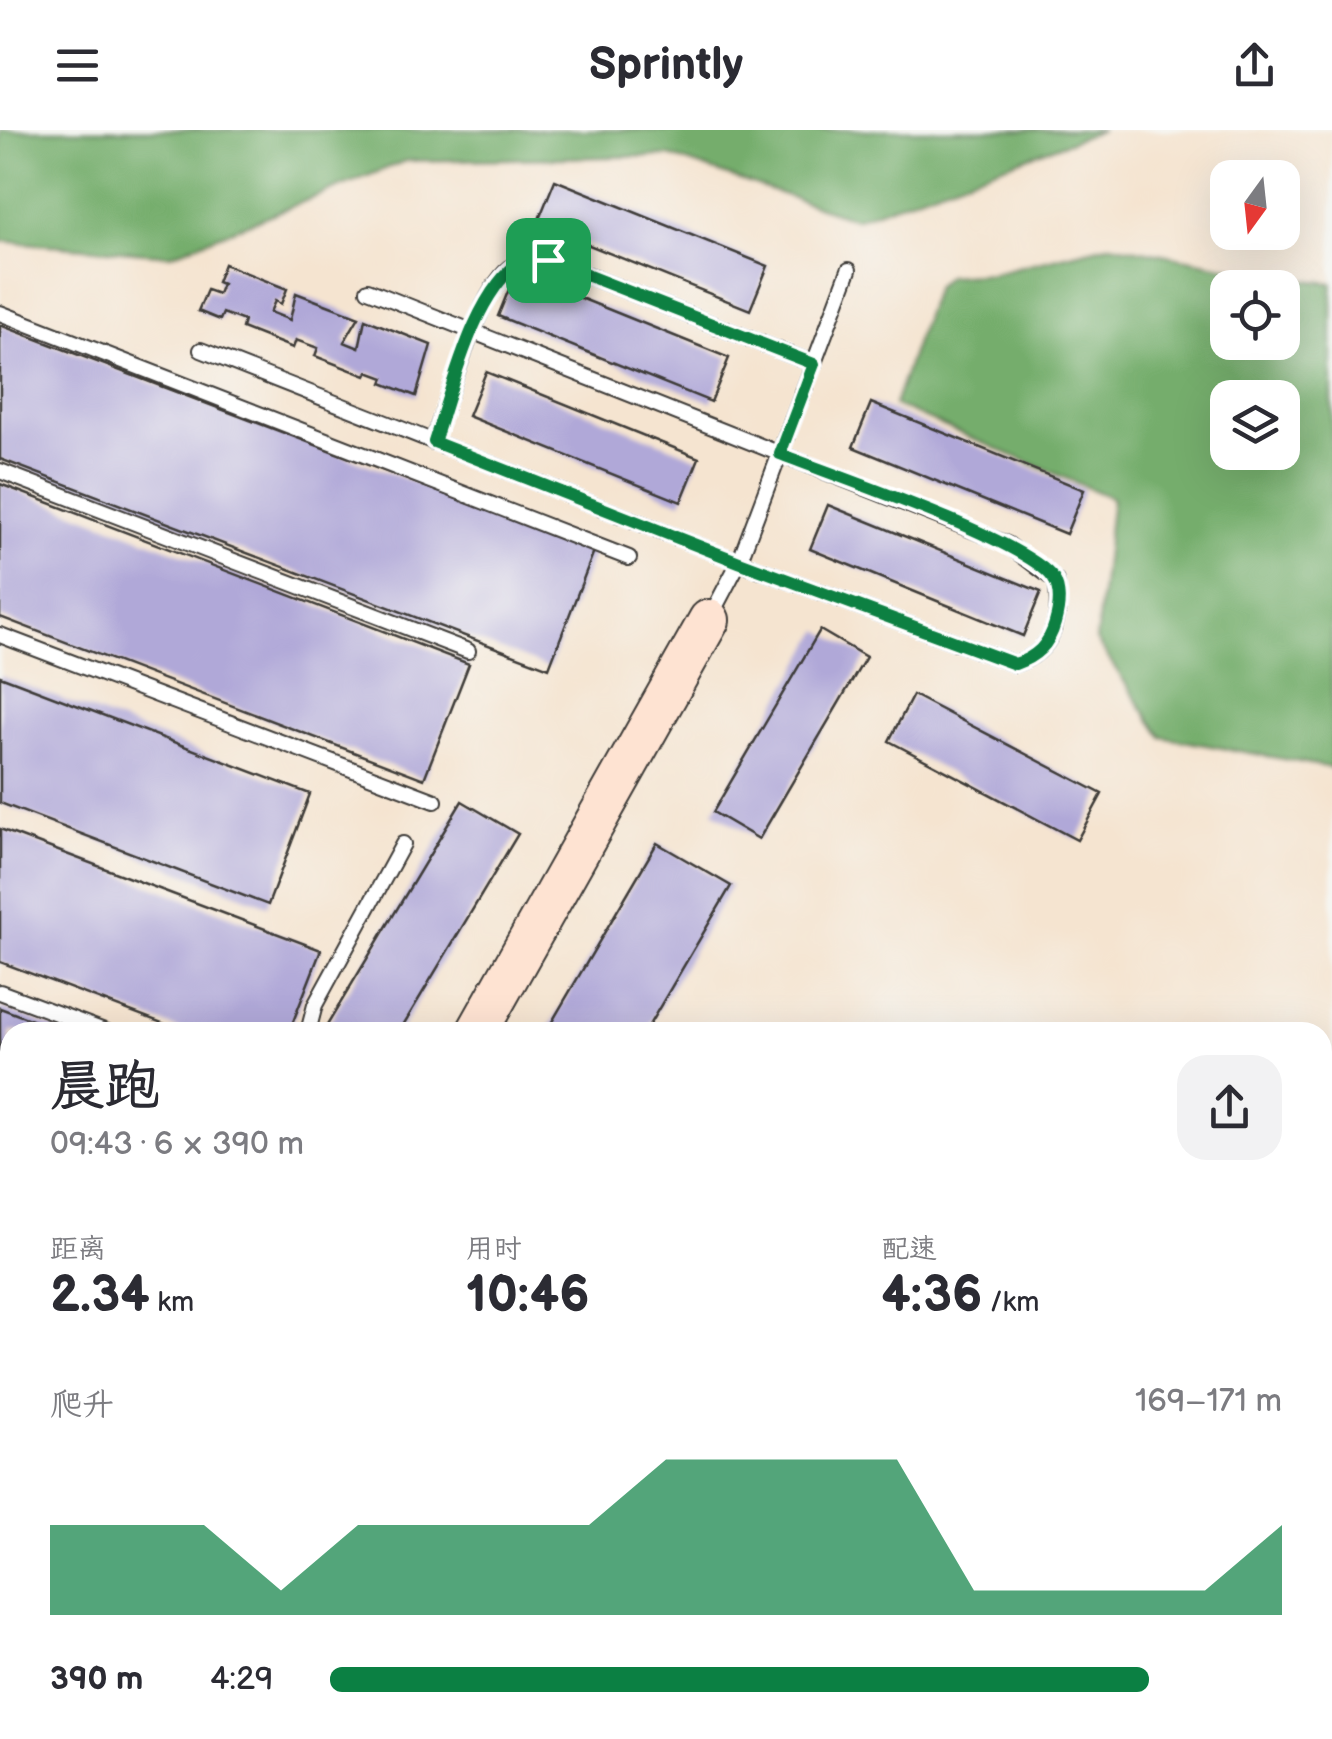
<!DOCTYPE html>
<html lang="zh">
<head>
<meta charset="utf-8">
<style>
	:root { --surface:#fff; --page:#f2f2f3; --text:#2b2b33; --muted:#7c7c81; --accent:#0b8043 }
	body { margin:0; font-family:"Balsamiq Sans","LXGW WenKai TC",sans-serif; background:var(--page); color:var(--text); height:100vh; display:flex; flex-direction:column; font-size:38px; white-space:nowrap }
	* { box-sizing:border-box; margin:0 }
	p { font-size:32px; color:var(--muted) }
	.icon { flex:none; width:55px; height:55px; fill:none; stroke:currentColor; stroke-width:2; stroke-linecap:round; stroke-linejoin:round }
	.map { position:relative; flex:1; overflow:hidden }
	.details { position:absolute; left:0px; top:892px; width:1332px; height:718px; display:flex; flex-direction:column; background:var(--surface); border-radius:30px 30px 0 0; box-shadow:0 10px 40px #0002 }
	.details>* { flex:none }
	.needle { width:65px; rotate:195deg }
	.buttons { position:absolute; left:1210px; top:30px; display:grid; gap:20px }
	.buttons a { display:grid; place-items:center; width:90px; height:90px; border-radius:20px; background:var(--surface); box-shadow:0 10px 40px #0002; font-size:50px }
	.pin { position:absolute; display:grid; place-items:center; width:85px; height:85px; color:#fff; margin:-42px; border-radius:20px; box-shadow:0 5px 15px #0006 }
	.round { display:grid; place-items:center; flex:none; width:105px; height:105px; border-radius:30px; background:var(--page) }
	.head { display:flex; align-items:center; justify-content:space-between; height:170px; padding:0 50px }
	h1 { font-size:55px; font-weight:700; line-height:75px }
	.metrics { display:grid; grid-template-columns:repeat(3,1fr); gap:15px; height:170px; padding:10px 50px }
	.metrics div { display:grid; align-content:center }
	.metrics b { font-size:50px; font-weight:700 }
	.metrics small { font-size:28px; font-weight:400 }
	.metrics p { font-size:28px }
	.chart { height:280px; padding:20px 50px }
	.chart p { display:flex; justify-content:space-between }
	.chart svg { width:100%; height:180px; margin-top:10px; fill:var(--accent); opacity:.7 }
	ul { padding:0 50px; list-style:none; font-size:32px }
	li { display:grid; grid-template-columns:160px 120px 1fr; align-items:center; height:75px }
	li i { height:25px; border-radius:12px; background:var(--accent) }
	header { display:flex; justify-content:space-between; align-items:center; height:130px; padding:0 50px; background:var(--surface); font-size:45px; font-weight:700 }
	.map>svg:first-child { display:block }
	.green { fill:#90c97d; stroke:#56724c; stroke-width:2.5 }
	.forest { fill:#74ad6c; stroke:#486444; stroke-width:2.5; fill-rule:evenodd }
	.building { fill:#b0a8d8 }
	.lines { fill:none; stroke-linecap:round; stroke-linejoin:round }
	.lane-casing { stroke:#3d3a37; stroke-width:18 }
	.secondary-casing { stroke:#3d3a37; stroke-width:44 }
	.lane { stroke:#fff; stroke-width:14 }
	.secondary { stroke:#fee3d2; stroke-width:40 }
	.route-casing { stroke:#fff; stroke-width:20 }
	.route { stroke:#0b8043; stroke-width:12 }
</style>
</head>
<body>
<header><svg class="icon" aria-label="menu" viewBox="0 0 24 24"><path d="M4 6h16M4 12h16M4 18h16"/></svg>Sprintly<svg class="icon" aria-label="share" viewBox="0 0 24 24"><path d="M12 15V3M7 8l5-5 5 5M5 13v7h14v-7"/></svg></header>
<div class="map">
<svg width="1332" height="1609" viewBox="0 0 1332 1609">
	<rect width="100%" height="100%" fill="#f6f6f2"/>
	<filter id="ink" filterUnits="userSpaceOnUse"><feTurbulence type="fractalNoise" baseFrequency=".01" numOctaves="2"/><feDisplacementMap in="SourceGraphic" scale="20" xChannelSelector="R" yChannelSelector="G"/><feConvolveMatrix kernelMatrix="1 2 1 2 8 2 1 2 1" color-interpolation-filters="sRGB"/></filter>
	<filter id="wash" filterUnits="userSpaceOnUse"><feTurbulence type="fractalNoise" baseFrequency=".0048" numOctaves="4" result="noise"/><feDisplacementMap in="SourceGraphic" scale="40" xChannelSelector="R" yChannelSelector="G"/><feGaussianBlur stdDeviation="2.25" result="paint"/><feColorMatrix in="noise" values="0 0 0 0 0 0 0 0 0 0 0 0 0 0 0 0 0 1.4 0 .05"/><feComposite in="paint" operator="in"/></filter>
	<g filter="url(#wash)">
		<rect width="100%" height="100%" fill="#f5e4d0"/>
		<!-- green -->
		<path class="green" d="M0 1324 10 1328V1456L0 1450Z"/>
		<!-- forest -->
		<g class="forest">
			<path d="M0 0H1102L855 89 669 26 405 31 170 125 0 111Z"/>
			<path d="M1111 114 1284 148 1332 153V638L1162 607 1096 510 1112 368 894 275 935 157 947 146 993 143ZM1228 158H1282V212H1228ZM1228 268H1282V322H1228Z"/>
		</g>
		<g id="blocks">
			<!-- building -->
			<g class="building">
				<path d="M555 50 768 136 750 180 537 94Z"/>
				<path d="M224 134 287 159 281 174 275 171 270 182 290 190 296 163 359 187 344 212 359 218 365 189 431 215 416 266 382 253 384 248 368 242 366 246 315 226 318 218 296 210 293 218 242 198 244 191 223 183 220 190 198 181 207 160 218 164 222 154 217 152Z"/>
				<path d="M516 142 729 228 711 272 498 186Z"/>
				<path d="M0 195 594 421 549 538 0 329Z"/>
				<path d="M486 242 699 328 681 372 468 286Z"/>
				<path d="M871 273 1084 360 1066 404 853 317Z"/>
				<path d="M0 354 469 534 424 649 0 487Z"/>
				<path d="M828 375 1041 462 1023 506 810 419Z"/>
				<path d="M820 500 866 527 759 709 713 682Z"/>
				<path d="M0 546 310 664 268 775 0 673Z"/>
				<path d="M913 565 1102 664 1077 710 889 611Z"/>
				<path d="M462 671 518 704 399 902H323Z"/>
				<path d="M0 699 321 820 289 902H186L0 832Z"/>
				<path d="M657 713 731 756 645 902H546Z"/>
				<path d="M0 878 64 902H10V1020L0 1016Z"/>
				<path d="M0 1037 10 1041V1162L0 1158Z"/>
				<path d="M10 1490V1574L0 1593V1508Z"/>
				<path d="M257 1600H468L483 1609H271Z"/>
				<path d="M648 1600H734L727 1609H663Z"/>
			</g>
		</g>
	</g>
	<g filter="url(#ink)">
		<use href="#blocks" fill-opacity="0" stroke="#3d3a37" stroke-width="2.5"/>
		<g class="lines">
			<defs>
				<g id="lane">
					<path d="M0 183 629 428"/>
					<path d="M201 220 739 432 1015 534C1054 522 1062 488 1056 451L1007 414 368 160"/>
					<path d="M433 312C447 273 479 161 510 138 522 130 533 130 548 130L814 234"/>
					<path d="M0 341 468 521"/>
					<path d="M709 489 739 432 849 140"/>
					<path d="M0 505 435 671"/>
					<path d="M0 862 107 902"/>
					<path d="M308 902 315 875 403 714"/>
					<path d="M0 1186 10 1190"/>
					<path d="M0 1285H10"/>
					<path d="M583 1600 598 1609"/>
				</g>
				<g id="secondary">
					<path d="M477 902 709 490"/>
					<path d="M80 1609 85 1600"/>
					<path d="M817 1609 823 1600"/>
				</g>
			</defs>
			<!-- lane casing -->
			<use href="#lane" class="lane-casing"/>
			<!-- secondary casing -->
			<use href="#secondary" class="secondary-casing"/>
			<!-- lane -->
			<use href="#lane" class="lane"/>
			<!-- secondary -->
			<use href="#secondary" class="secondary"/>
		</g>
	</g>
	<g class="lines" filter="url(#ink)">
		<defs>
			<path id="route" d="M523 130H548L814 234 780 324C833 345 1026 410 1053 448 1062 461 1059 479 1055 493 1049 515 1036 527 1015 534L739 432 434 312C452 259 474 160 523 130Z"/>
		</defs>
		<!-- route casing -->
		<use href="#route" class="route-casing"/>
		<!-- route -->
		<use href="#route" class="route"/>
	</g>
</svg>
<div class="buttons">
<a><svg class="needle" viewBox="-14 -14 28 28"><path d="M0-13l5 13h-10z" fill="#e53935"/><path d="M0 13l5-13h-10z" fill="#7c7c81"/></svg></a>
<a><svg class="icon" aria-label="locate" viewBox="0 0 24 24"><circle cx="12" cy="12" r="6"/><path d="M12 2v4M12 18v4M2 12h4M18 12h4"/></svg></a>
<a><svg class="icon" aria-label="layers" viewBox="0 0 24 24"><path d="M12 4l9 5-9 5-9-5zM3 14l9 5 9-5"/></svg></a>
</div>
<div class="pin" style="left:548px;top:130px;background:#1e9e55"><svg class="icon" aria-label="arrive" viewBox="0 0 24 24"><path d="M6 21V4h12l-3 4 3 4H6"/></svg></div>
<section class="details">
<div class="head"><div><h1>晨跑</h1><p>09:43 · 6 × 390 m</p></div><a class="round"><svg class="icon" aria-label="share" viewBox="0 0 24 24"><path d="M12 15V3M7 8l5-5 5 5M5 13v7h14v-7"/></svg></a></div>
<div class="metrics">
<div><p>距离</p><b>2.34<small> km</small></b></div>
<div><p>用时</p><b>10:46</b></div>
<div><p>配速</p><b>4:36<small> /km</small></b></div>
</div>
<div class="chart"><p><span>爬升</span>169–171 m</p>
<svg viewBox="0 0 160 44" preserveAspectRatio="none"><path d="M0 44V22L10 22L20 22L30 38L40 22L50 22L60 22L70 22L80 6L90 6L100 6L110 6L120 38L130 38L140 38L150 38L160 22V44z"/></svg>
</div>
<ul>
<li><b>390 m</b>4:29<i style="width:86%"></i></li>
</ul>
</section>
</div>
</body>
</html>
